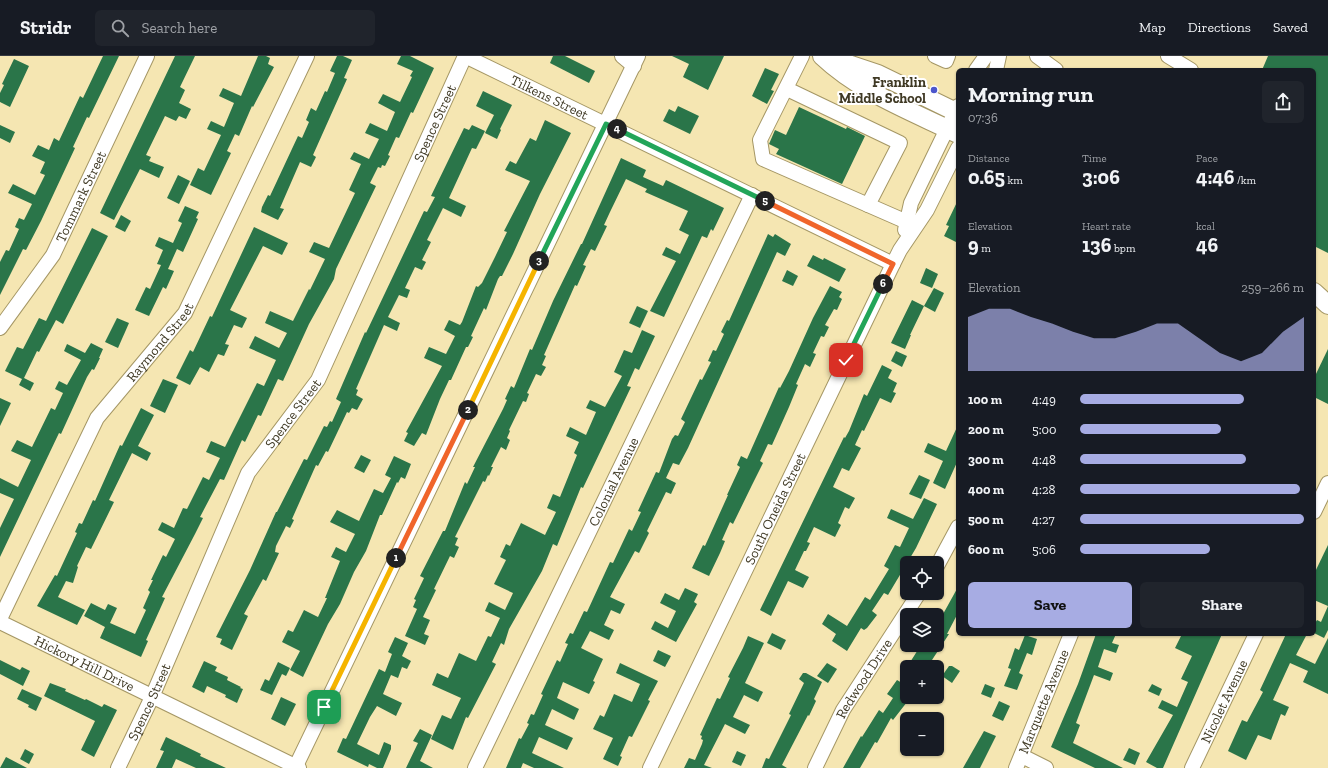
<!DOCTYPE html>
<html lang="en">
<head>
<meta charset="utf-8">
<style>
	:root { --surface:#171b24; --page:#20242c; --text:#f1f3f6; --muted:#9ea1a6; --line:#363941; --accent:#a7ace3 }
	body { margin:0; font-family:"Zilla Slab",serif; background:var(--page); color:var(--text); height:100vh; display:flex; flex-direction:column; font-size:15px; white-space:nowrap }
	* { box-sizing:border-box; margin:0 }
	p { font-size:13px; color:var(--muted) }
	.icon { flex:none; width:22px; height:22px; fill:none; stroke:currentColor; stroke-width:2; stroke-linecap:round; stroke-linejoin:round }
	.map { position:relative; flex:1; overflow:hidden }
	.sheet { position:absolute; left:956px; top:12px; width:360px; height:568px; display:flex; flex-direction:column; background:var(--surface); border-radius:6px; box-shadow:0 1px 3px #0004 }
	.sheet>* { flex:none }
	.fabs { position:absolute; left:900px; top:500px; display:grid; gap:8px }
	.fabs a { display:grid; place-items:center; width:44px; height:44px; border-radius:6px; background:var(--surface); box-shadow:0 1px 3px #0004; font-size:20px }
	.pin { position:absolute; display:grid; place-items:center; width:34px; height:34px; color:#fff; margin:-17px; border-radius:8px; box-shadow:0 2px 6px #0006 }
	.km { position:absolute; width:20px; height:20px; margin:-10px; border-radius:50%; background:#222; color:#fff; font-size:11px; line-height:20px; text-align:center }
	.round { display:grid; place-items:center; flex:none; width:42px; height:42px; border-radius:6px; background:var(--page) }
	.overview { display:flex; align-items:center; justify-content:space-between; height:68px; padding:0 12px }
	h1 { font-size:22px; font-weight:800; line-height:30px }
	.stats { display:grid; grid-template-columns:repeat(3,1fr); gap:6px; height:68px; padding:4px 12px }
	.stats div { display:grid; align-content:center }
	.stats b { font-size:20px; font-weight:800 }
	.stats small { font-size:11px; font-weight:400 }
	.stats p { font-size:11px }
	.chart { height:112px; padding:8px 12px }
	.chart p { display:flex; justify-content:space-between }
	.chart svg { width:100%; height:72px; margin-top:4px; fill:var(--accent); opacity:.7 }
	.action { display:flex; gap:8px; margin-top:auto; padding:8px 12px }
	.action a { flex:1; height:46px; border-radius:6px; background:var(--accent); color:#111; font-size:16px; font-weight:800; line-height:46px; text-align:center }
	.action a+a { background:var(--page); color:var(--text) }
	ul { padding:0 12px; list-style:none; font-size:13px }
	li { display:grid; grid-template-columns:64px 48px 1fr; align-items:center; height:30px }
	li i { height:10px; border-radius:5px; background:var(--accent) }
	header { display:flex; align-items:center; gap:24px; box-sizing:border-box; height:56px; padding:0 20px; background:var(--surface); border-bottom:1px solid var(--line) }
	header strong { font-size:19px }
	nav { display:flex; gap:22px; margin-inline-start:auto; font-size:14px }
	.search { width:280px; height:36px; background:var(--page); display:flex; align-items:center; gap:10px; box-sizing:border-box; padding:0 14px; border-radius:6px; color:var(--muted); font-size:15px }
	.map>svg:first-child { display:block }
	.building { fill:#2a7549 }
	.lines { fill:none; stroke-linecap:round; stroke-linejoin:round }
	.minor-casing { stroke:#a59765; stroke-width:16 }
	.major-casing { stroke:#a59765; stroke-width:20 }
	.minor { stroke:#fff; stroke-width:14 }
	.major { stroke:#fff; stroke-width:18 }
	.split-1-casing { stroke:#fff; stroke-width:8 }
	.split-2-casing { stroke:#fff; stroke-width:8 }
	.split-3-casing { stroke:#fff; stroke-width:8 }
	.split-4-casing { stroke:#fff; stroke-width:8 }
	.split-5-casing { stroke:#fff; stroke-width:8 }
	.split-6-casing { stroke:#fff; stroke-width:8 }
	.split-7-casing { stroke:#fff; stroke-width:8 }
	.split-1 { stroke:#f5b400; stroke-width:5 }
	.split-2 { stroke:#f0652b; stroke-width:5 }
	.split-3 { stroke:#f5b400; stroke-width:5 }
	.split-4 { stroke:#22a559; stroke-width:5 }
	.split-5 { stroke:#22a559; stroke-width:5 }
	.split-6 { stroke:#f0652b; stroke-width:5 }
	.split-7 { stroke:#22a559; stroke-width:5 }
	.poi-dot { fill:#4c56cc; stroke:#fff; stroke-width:1.5 }
	.labels { text-anchor:middle; stroke-width:4; stroke-linejoin:round; paint-order:stroke }
	.poi-label { font-size:14px; font-weight:bold; fill:#3f3924; stroke:#fff; text-anchor:end }
	.street-label { font-size:14px; fill:#3f3924; stroke:#fff }
</style>
</head>
<body>
<header>
<strong>Stridr</strong>
<div class="search"><svg class="icon" aria-label="search" viewBox="0 0 24 24"><circle cx="10" cy="10" r="6"/><path d="M15 15l6 6"/></svg>Search here</div>
<nav><a>Map</a><a>Directions</a><a>Saved</a></nav>
</header>
<div class="map">
<svg width="1328" height="712" viewBox="0 0 1328 712">
	<rect width="100%" height="100%" fill="#f5e6b2"/>
	<!-- building -->
	<g class="building">
		<path d="M103 0H119L89 62 87 61 73 91 75 92 41 165 26 194 23 193 0 239V206L6 194 9 195 19 173 15 171 19 162 24 164 32 148 8 137 13 128 35 139 45 119 40 117 45 106 32 100 38 89 49 94 54 82 59 85 80 40 83 42Z"/>
		<path d="M175 0H195L180 31 185 34 179 47 191 53 186 63 179 60 176 65 165 60 146 99 151 101 149 105 164 111 159 122 140 113 114 164 100 157Z"/>
		<path d="M258 0H266L270 2 268 8 274 11 253 51 252 50 239 80 235 78 227 95 231 97 211 139 190 129 198 112 204 115 221 79 207 73 211 65 224 71 234 47 219 40 223 32 241 40Z"/>
		<path d="M337 0H343L352 4 344 22 347 23 313 99 316 101 311 111 300 106 280 152 284 153 278 164 261 156 262 151 268 139 270 140 298 80 302 82 309 66 306 64 311 52 316 55 325 35 327 36 335 17 330 15Z"/>
		<path d="M401 0H410L434 12 413 57 411 56 399 82 396 81 388 99 390 100 385 110 382 109 381 112 378 111 370 127 376 130 336 213 334 223 309 268 283 325 278 323 261 360 258 359 245 386 242 384 224 424 220 423 200 461 203 462 195 478 162 541 165 542 146 584 148 585 141 601 100 582 105 571 84 560 91 547 105 554 108 548 117 552 110 567 135 578 146 554 143 552 150 536 148 534 153 524H151L163 499 166 501 175 483 158 474 162 466 174 472 183 452 187 453 203 421 209 424 220 402 206 396 211 385 225 391 257 327 264 330 276 304 249 292 255 280 279 292 287 277 265 267 270 255 293 265 309 233 310 234 325 203 309 196 314 186 329 192 355 137 349 134 361 108 350 103 354 96 369 103 379 83 365 77 370 67 387 75 395 56 378 47 383 38 400 46 412 21 410 20 413 15 397 8Z"/>
		<path d="M553 0H565L595 15 589 27 550 7Z"/>
		<path d="M672 0H724L708 34 683 21 689 8Z"/>
		<path d="M1268 0H1328V197L1314 190V14H1262Z"/>
		<path d="M14 3 29 10 10 51 0 46V37L4 29 2 28Z"/>
		<path d="M765 12 779 18 771 34 774 35 767 48 752 40Z"/>
		<path d="M483 35 512 49 500 73 501 74 497 83 485 77 494 59 476 50Z"/>
		<path d="M678 50 699 60 690 78 663 65 669 53 675 56Z"/>
		<path d="M799 51 846 73 847 71 865 80 842 128 776 98 779 93 769 88 775 74 786 79Z"/>
		<path d="M545 64 571 77 540 138 513 198 502 220H500L498 223 486 254 484 252 471 280 473 281 468 291H466L451 324H449L440 343 426 379 422 377 414 390 404 385 408 377 406 376 442 310 424 302 429 291 446 298 455 280 444 274 449 264 460 269 462 266 476 230 478 231 482 227 495 201 507 176 504 175 530 125 505 114 510 105 516 108 530 82 536 85Z"/>
		<path d="M0 69 15 76 10 87 0 82Z"/>
		<path d="M472 69 485 75 476 93 472 92 449 142 466 150 461 161 443 152 427 184 431 186 422 204 426 206 422 214 415 211 405 232 410 234 407 242 399 239 388 261 400 267 397 275 384 269 356 333 358 334 356 339 363 343 357 354 352 352 349 357 347 356 328 396 326 395 318 410 316 409 292 463 294 464 290 472 286 470 276 490 275 496 279 497 266 525 263 523 244 558 248 560 232 594 220 588 222 583 216 581 250 514 276 456H277L304 403 307 404 324 370 327 371 330 365 332 366 341 346 336 343 365 276 366 277 424 155 427 156 435 141 431 140 464 72 469 74Z"/>
		<path d="M621 102 646 114 643 121 663 130 666 124 724 152 713 175 711 173 707 182 702 180 664 261 650 255 676 205 662 199 666 191 680 198 689 179 679 174 688 155 645 136 647 133 626 123 610 156 604 169 607 170 595 195 591 193 583 209 586 210 577 230 575 229 544 299 546 300 542 309 546 311 541 320 536 318 527 337 529 338 526 346 523 345 509 374 510 375 507 382 510 384 506 394 501 391 491 411H493L489 420 488 419 485 426 483 425 455 481 458 482 455 489 459 491 454 502 450 500 434 533 436 534 423 561 430 564 424 578 429 580 425 589 405 580 417 553 413 551 416 544 414 543 424 522 420 520 443 475H445L465 426 467 428 475 411H473L503 353 507 344 505 343 511 330 514 332 530 293 532 294 553 245 581 188H582Z"/>
		<path d="M178 119 190 125 179 148 167 142Z"/>
		<path d="M958 144V187L944 180 949 170 946 169Z"/>
		<path d="M185 150 199 156 196 162 198 163 183 196 177 193 168 213 174 215 166 233 163 231 149 260 135 254 146 231 150 233 161 209 157 208 163 194 155 190 159 181 173 187 182 167 178 165Z"/>
		<path d="M121 159 131 165 125 176 115 171Z"/>
		<path d="M254 171 288 187 282 199 263 190 230 254 247 262 242 272 234 269 225 288 229 289 224 300 218 298 209 316 200 311 190 329 176 322 190 294 193 296 210 260 212 261Z"/>
		<path d="M92 172 108 180 63 268 56 264 39 296 37 295 24 322 34 327 30 335 19 329 22 323 5 315 17 291 23 293 39 262 46 265Z"/>
		<path d="M768 178 773 181 775 178 791 188 785 200 777 196 688 392 679 409 673 407 666 422 676 427 671 438 666 436 647 475 649 477 639 497 635 495 610 541 625 548 620 558 611 554 604 569 614 574 609 584 590 575 581 592 603 603 593 625 595 626 589 638 563 626 557 642 579 653 574 664 552 653 545 669 573 682 567 694 539 681 532 697 564 712H534L523 707 521 712H506L519 682 521 683 529 668 527 667 531 658 534 659 543 639 541 638 557 604 560 606 568 588 565 587 570 577 573 578 584 555 587 556 610 506 613 507 629 473 632 475 641 456 638 455 656 416 659 417 672 383 675 379 678 380 685 366 681 363 700 323 702 324 711 306 708 305 713 294 716 295 724 278 721 276 727 264 729 265Z"/>
		<path d="M813 199 823 204 824 202 846 213 839 226 807 210Z"/>
		<path d="M926 212 938 218 932 232 920 227Z"/>
		<path d="M787 214 798 220 793 230 782 225Z"/>
		<path d="M830 230 842 236 839 241 842 243 837 254 834 253 825 269 829 271 824 281 821 280 813 297 816 298 810 311 805 308 796 328 798 329 789 351 772 389 768 388 760 405 763 407 752 429 733 468 730 466 722 484 725 485 720 497 709 520 692 512 703 489 705 490 728 439H727L740 411 737 409 741 400 747 403 779 331 780 332 789 315 813 262Z"/>
		<path d="M934 232 944 237 935 256 924 250Z"/>
		<path d="M912 244 924 250 910 279H911L905 293 891 287Z"/>
		<path d="M637 250 648 255 640 272 629 267Z"/>
		<path d="M117 262 129 267 118 292 105 286Z"/>
		<path d="M642 274 655 280 639 314 635 312 627 330 631 331 583 432 581 431 557 490 553 488 542 515 509 573 504 589 501 587 492 606 496 608 468 662 466 661 453 694 431 683 442 659 451 663 461 642 432 629 437 617 448 622 459 597 476 605 488 580 491 581 500 562 485 555 489 546 505 554 513 537 494 528 506 504 500 501 506 488 510 490 521 467 545 479 556 456 547 452 553 438 560 441 577 399 574 397 579 386 566 380 570 371 586 379 596 356 586 352 590 344 605 351 622 320 614 316 624 294 632 297Z"/>
		<path d="M91 287 103 293 99 302H100L94 314 92 313 87 321 61 378 59 377 0 501V472L14 443 0 437V422L18 431 31 404 11 395 17 384 32 391 51 352 55 354 63 337 55 333 59 325 67 329 81 304 64 295 67 288 85 297Z"/>
		<path d="M1328 293V348L1314 341V322Z"/>
		<path d="M896 295 907 300 902 311 891 305Z"/>
		<path d="M882 309 892 314 888 322 897 327 893 336 896 337 891 347 880 342 864 375 862 374 855 389 861 392 849 415 842 412 833 431 855 442 849 453 845 451 838 467 841 469 835 481 814 471 807 486 810 487 806 495H804L795 514 809 521 803 532 788 525 771 560 760 554 844 381 845 382 849 375 864 338 867 340Z"/>
		<path d="M163 323 178 329 165 357 150 350Z"/>
		<path d="M0 342 11 347 0 370Z"/>
		<path d="M141 352 154 359 138 390 151 397 147 405 132 397 109 444 114 446 91 493 86 491 77 510 78 511 73 527 66 525 58 541 85 554 77 569 37 550 55 519 57 520 77 477 75 476 79 467 82 468 93 444 95 445 120 389 122 390Z"/>
		<path d="M958 369V404L945 433 933 427 943 405 924 396 928 387 946 395Z"/>
		<path d="M361 399 371 404 364 417 354 412Z"/>
		<path d="M394 400 411 408 405 423 401 421 398 427 397 426 382 459H380L366 495 354 516 340 548 328 568 303 621 290 614 300 595 282 586 288 574 293 576 304 554 318 561 327 542H325L340 505 331 501 336 491 346 496 355 478 330 466 337 454 359 465 374 433 383 437 391 422 385 419Z"/>
		<path d="M919 419 930 424 921 443 909 438Z"/>
		<path d="M924 442 937 448 916 492 888 539 884 537 872 555 877 559 867 572 864 574 861 572 847 595 832 585 836 578 822 568 828 558 847 570 865 541 870 544 889 513 884 510 895 489 900 491 909 472 887 462 891 453 913 463Z"/>
		<path d="M1328 489V550L1314 544V518Z"/>
		<path d="M958 531V557L947 578H949L932 604 942 611H907L921 589H937V569Z"/>
		<path d="M685 532 698 538 694 546 697 548 676 586 651 573 655 565 668 572 676 555 660 547 665 537 679 544Z"/>
		<path d="M1328 550V574L1324 582 1314 577V569L1317 564 1321 566Z"/>
		<path d="M772 577 786 584 781 594 767 587Z"/>
		<path d="M1096 578H1116L1112 587 1119 589 1116 597 1104 593 1098 611 1113 617 1110 625 1094 619 1076 667 1080 669 1073 687 1123 712H1095L1051 691 1078 628Z"/>
		<path d="M1182 578H1222L1163 712H1157L1146 706 1173 659 1158 652 1162 644 1177 651 1188 626 1181 623 1192 600 1175 592Z"/>
		<path d="M1286 578H1307L1296 599 1315 608 1328 582V638L1303 626 1308 615 1290 607 1273 644 1289 651 1285 660 1281 658 1271 684 1258 679 1246 704 1228 695 1242 664 1247 666 1263 636 1260 634Z"/>
		<path d="M1025 579 1037 583 1032 599 1027 597 1019 617 1023 619 1017 634 1004 630 1011 613 1008 612 1015 592 1019 594Z"/>
		<path d="M748 580 764 587 745 627 763 636 758 646 744 639 733 661 750 669 745 678 725 668 704 709 712 712H684L689 702 695 704 702 688 703 684 701 683 702 680 700 679 717 642 720 643 730 622 728 621 743 592Z"/>
		<path d="M395 581 408 587 402 600 411 605 407 613 402 611 398 622 391 619 383 638 402 647 396 660 377 650 370 661 357 688 379 699 384 686 391 689V693L383 712H377L369 708 368 711 337 696 343 682 346 683 379 613 385 616 392 598 388 596Z"/>
		<path d="M658 594 671 600 665 611 653 605Z"/>
		<path d="M0 604 20 614 22 611 30 615 23 630 0 618Z"/>
		<path d="M204 605 217 611 215 615 228 621 227 624 241 631 240 632 243 633 237 647 225 641 226 639 207 630 204 637 192 631Z"/>
		<path d="M278 606 290 612 286 620 282 618 272 639 260 634 265 623 269 625Z"/>
		<path d="M620 607 658 625 648 644 650 645 632 681 629 680 620 700 622 701 618 710 603 703 613 682 593 673 600 659 604 661 614 638 632 646 640 628 616 617Z"/>
		<path d="M827 607 837 613 828 627 817 620Z"/>
		<path d="M949 610H952L960 615 952 627 942 620Z"/>
		<path d="M803 617H806L822 626 814 643 816 645 809 660 808 659 782 709 787 712H762L766 702 769 703 791 659 789 658 804 627 799 623Z"/>
		<path d="M897 624 907 630V646L893 664 891 662 877 687 875 686 860 712H843L861 680 862 681 879 654 883 657 893 642 887 638Z"/>
		<path d="M50 627 66 633 65 635 85 644 86 643 102 651 104 648 117 654 94 701 81 694 95 665 44 640Z"/>
		<path d="M985 628 995 632 991 642 981 638Z"/>
		<path d="M1152 628 1162 633 1159 640 1148 635Z"/>
		<path d="M22 633 42 642 36 655 28 651 29 649 17 643Z"/>
		<path d="M281 641 296 648 285 670 271 663Z"/>
		<path d="M999 645 1010 650 1003 665 992 660Z"/>
		<path d="M420 673 432 679 420 705 433 712H406L418 687 413 685Z"/>
		<path d="M984 675 996 680 980 712H963Z"/>
		<path d="M166 681 201 698 200 700 226 712H196L176 703 172 712H156L164 695 160 694Z"/>
		<path d="M1129 692 1140 697 1135 709 1123 704Z"/>
		<path d="M25 693 34 698 29 708 20 703Z"/>
		<path d="M737 695 746 699 741 710 732 706Z"/>
		<path d="M6 701 27 712H0Z"/>
	</g>
	<g class="lines">
		<defs>
			<g id="minor">
				<path id="s1" d="M465 0 893 208"/>
				<path d="M622 0 634 10"/>
				<path d="M802 0 760 84 763 103 907 166"/>
				<path d="M935 0 946 5 948 0"/>
				<path d="M1037 0 1056 14"/>
				<path d="M1168 0 1191 14"/>
				<path d="M976 14 986 0"/>
				<path d="M996 14 999 0"/>
				<path d="M787 33 900 87 868 149"/>
				<path d="M905 174 911 147 958 50"/>
				<path id="s2" d="M0 272 53 199 147 0"/>
				<path d="M1314 456 1328 427"/>
				<path d="M937 510 958 471"/>
				<path id="s3" d="M0 563 97 362 185 257 307 0"/>
				<path id="s4" d="M0 566 299 712"/>
				<path d="M1022 700 1046 712"/>
				<path id="s5" d="M118 712 152 641 248 417 318 324 465 0"/>
				<path d="M295 712 638 0"/>
				<path id="s6" d="M475 712 752 139"/>
				<path id="s7" d="M650 712 893 208 900 194 927 154 958 92"/>
				<path id="s8" d="M815 712 843 654 919 537"/>
				<path id="s9" d="M1016 712 1071 578"/>
				<path id="s10" d="M1192 712 1256 578"/>
			</g>
			<g id="major">
				<path d="M822 0C860 36 911 55 958 78"/>
				<path d="M827 1 878 18 958 57"/>
				<path d="M1314 236 1328 249"/>
			</g>
		</defs>
		<!-- minor casing -->
		<use href="#minor" class="minor-casing"/>
		<!-- major casing -->
		<use href="#major" class="major-casing"/>
		<!-- minor -->
		<use href="#minor" class="minor"/>
		<!-- major -->
		<use href="#major" class="major"/>
	</g>
	<g class="lines">
		<defs>
			<path id="split-1" d="M324 651 396 502"/>
			<path id="split-2" d="M396 502 468 354"/>
			<path id="split-3" d="M468 354 539 205"/>
			<path id="split-4" d="M539 205 606 68 617 73"/>
			<path id="split-5" d="M617 73 765 145"/>
			<path id="split-6" d="M765 145 893 208 883 228"/>
			<path id="split-7" d="M846 304 883 228"/>
		</defs>
		<!-- split-1 casing -->
		<use href="#split-1" class="split-1-casing"/>
		<!-- split-2 casing -->
		<use href="#split-2" class="split-2-casing"/>
		<!-- split-3 casing -->
		<use href="#split-3" class="split-3-casing"/>
		<!-- split-4 casing -->
		<use href="#split-4" class="split-4-casing"/>
		<!-- split-5 casing -->
		<use href="#split-5" class="split-5-casing"/>
		<!-- split-6 casing -->
		<use href="#split-6" class="split-6-casing"/>
		<!-- split-7 casing -->
		<use href="#split-7" class="split-7-casing"/>
		<!-- split-1 -->
		<use href="#split-1" class="split-1"/>
		<!-- split-2 -->
		<use href="#split-2" class="split-2"/>
		<!-- split-3 -->
		<use href="#split-3" class="split-3"/>
		<!-- split-4 -->
		<use href="#split-4" class="split-4"/>
		<!-- split-5 -->
		<use href="#split-5" class="split-5"/>
		<!-- split-6 -->
		<use href="#split-6" class="split-6"/>
		<!-- split-7 -->
		<use href="#split-7" class="split-7"/>
	</g>
	<!-- markers -->
	<circle class="poi-dot" cx="934" cy="34" r="4"/>
	<g class="labels">
		<!-- poi labels -->
		<g class="poi-label">
			<text x="926" y="31">Franklin<tspan x="926" dy="16">Middle School</tspan></text>
		</g>
		<!-- street labels -->
		<g class="street-label">
			<text dy="5" stroke="none"><textPath href="#s1" startOffset="94">Tilkens Street</textPath></text>
			<text dy="5" stroke="none"><textPath href="#s5" startOffset="721">Spence Street</textPath></text>
			<text dy="5" stroke="none"><textPath href="#s2" startOffset="155">Tommark Street</textPath></text>
			<text dy="5" stroke="none"><textPath href="#s3" startOffset="322">Raymond Street</textPath></text>
			<text dy="5" stroke="none"><textPath href="#s5" startOffset="397">Spence Street</textPath></text>
			<text dy="5" stroke="none"><textPath href="#s6" startOffset="318">Colonial Avenue</textPath></text>
			<text dy="5" stroke="none"><textPath href="#s7" startOffset="288">South Oneida Street</textPath></text>
			<text dy="5" stroke="none"><textPath href="#s4" startOffset="94">Hickory Hill Drive</textPath></text>
			<text dy="5" stroke="none"><textPath href="#s8" startOffset="102">Redwood Drive</textPath></text>
			<text dy="5" stroke="none"><textPath href="#s9" startOffset="72">Marquette Avenue</textPath></text>
			<text dy="5" stroke="none"><textPath href="#s10" startOffset="74">Nicolet Avenue</textPath></text>
			<text dy="5" stroke="none"><textPath href="#s5" startOffset="73">Spence Street</textPath></text>
		</g>
	</g>
</svg>
<div class="fabs">
<a><svg class="icon" aria-label="locate" viewBox="0 0 24 24"><circle cx="12" cy="12" r="6"/><path d="M12 2v4M12 18v4M2 12h4M18 12h4"/></svg></a>
<a><svg class="icon" aria-label="layers" viewBox="0 0 24 24"><path d="M12 4l9 5-9 5-9-5zM3 14l9 5 9-5"/></svg></a>
<a>+</a>
<a>−</a>
</div>
<div class="pin" style="left:324px;top:651px;background:#1e9e55"><svg class="icon" aria-label="arrive" viewBox="0 0 24 24"><path d="M6 21V4h12l-3 4 3 4H6"/></svg></div>
<div class="pin" style="left:846px;top:304px;background:#d93025"><svg class="icon" aria-label="check" viewBox="0 0 24 24"><path d="M5 12l5 5 9-10"/></svg></div>
<b class="km" style="left:396px;top:502px">1</b>
<b class="km" style="left:468px;top:354px">2</b>
<b class="km" style="left:539px;top:205px">3</b>
<b class="km" style="left:617px;top:73px">4</b>
<b class="km" style="left:765px;top:145px">5</b>
<b class="km" style="left:883px;top:228px">6</b>
<section class="sheet">
<div class="overview"><div><h1>Morning run</h1><p>07:36</p></div><a class="round"><svg class="icon" aria-label="share" viewBox="0 0 24 24"><path d="M12 15V3M7 8l5-5 5 5M5 13v7h14v-7"/></svg></a></div>
<div class="stats">
<div><p>Distance</p><b>0.65<small> km</small></b></div>
<div><p>Time</p><b>3:06</b></div>
<div><p>Pace</p><b>4:46<small> /km</small></b></div>
</div>
<div class="stats">
<div><p>Elevation</p><b>9<small> m</small></b></div>
<div><p>Heart rate</p><b>136<small> bpm</small></b></div>
<div><p>kcal</p><b>46</b></div>
</div>
<div class="chart"><p><span>Elevation</span>259–266 m</p>
<svg viewBox="0 0 160 44" preserveAspectRatio="none"><path d="M0 44V11L10 6L20 6L30 11L40 15L50 20L60 24L70 24L80 20L90 15L100 15L110 24L120 33L130 38L140 33L150 20L160 11V44z"/></svg>
</div>
<ul>
<li><b>100 m</b>4:49<i style="width:73%"></i></li>
<li><b>200 m</b>5:00<i style="width:63%"></i></li>
<li><b>300 m</b>4:48<i style="width:74%"></i></li>
<li><b>400 m</b>4:28<i style="width:98%"></i></li>
<li><b>500 m</b>4:27<i style="width:100%"></i></li>
<li><b>600 m</b>5:06<i style="width:58%"></i></li>
</ul>
<div class="action"><a>Save</a><a>Share</a></div>
</section>
</div>
</body>
</html>
